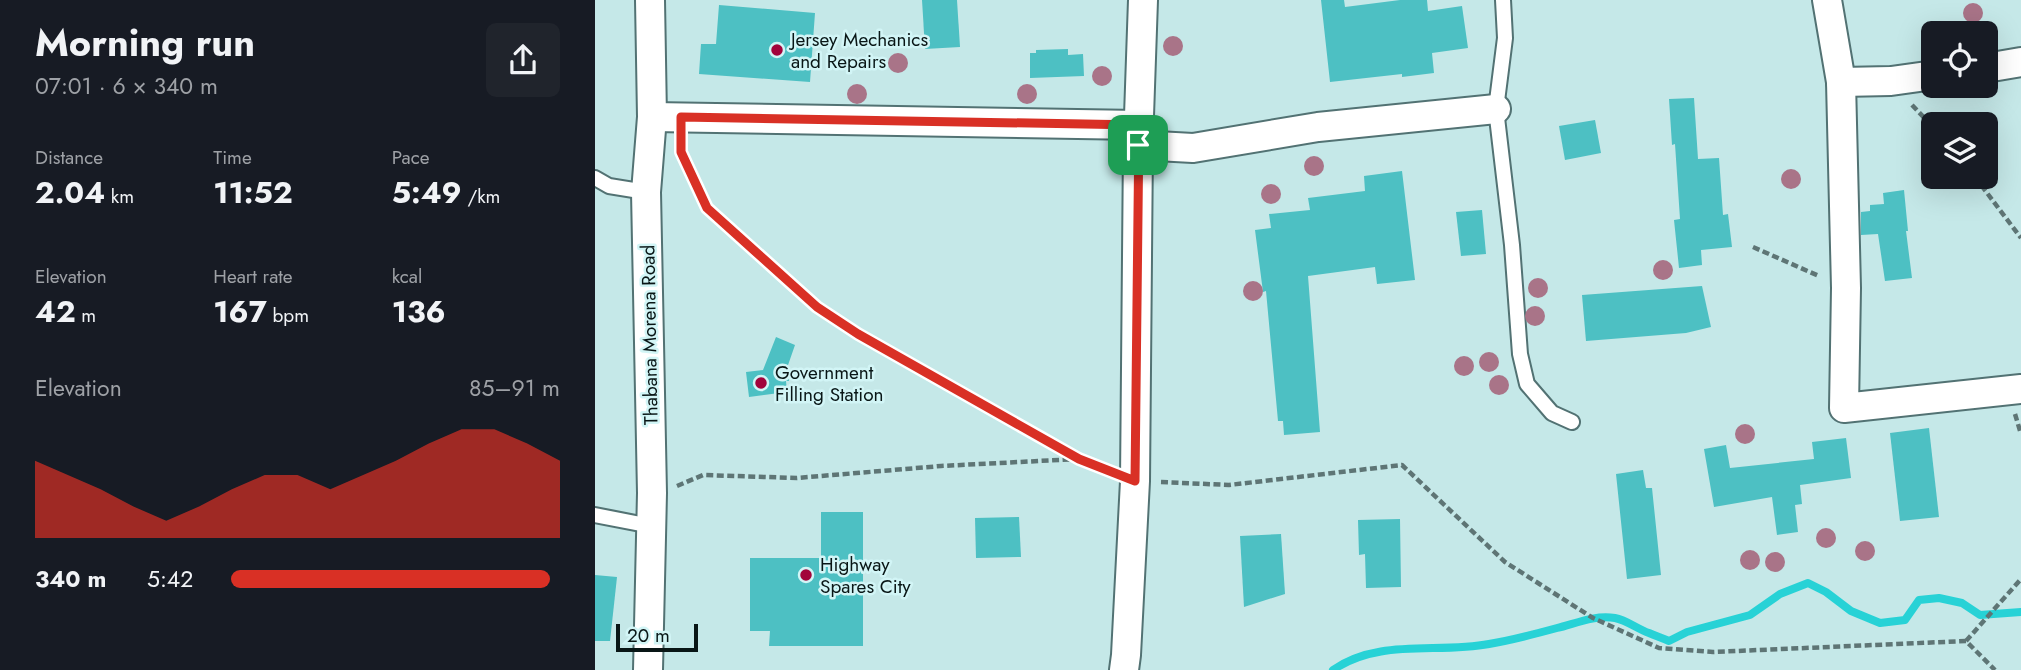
<!DOCTYPE html>
<html lang="en">
<head>
<meta charset="utf-8">
<style>
	:root { --surface:#171b24; --page:#20242c; --text:#f1f3f6; --muted:#9ea1a6; --accent:#d93025 }
	body { margin:0; font-family:Jost,sans-serif; background:var(--page); color:var(--text); height:100vh; display:flex; flex-direction:column; font-size:26px; white-space:nowrap }
	* { box-sizing:border-box; margin:0 }
	p { font-size:23px; color:var(--muted) }
	.icon { flex:none; width:38px; height:38px; fill:none; stroke:currentColor; stroke-width:2; stroke-linecap:round; stroke-linejoin:round }
	.map { position:relative; flex:1; overflow:hidden }
	.panel { display:flex; flex-direction:column; background:var(--surface); width:595px }
	.panel>* { flex:none }
	.buttons { position:absolute; left:1326px; top:21px; display:grid; gap:14px }
	.buttons a { display:grid; place-items:center; width:77px; height:77px; border-radius:10px; background:var(--surface); box-shadow:0 7px 28px #0002; font-size:35px }
	.scale { position:absolute; left:21px; bottom:18px; width:82px; box-sizing:border-box; padding-left:7px; border:4px solid #091616; border-top:0; font-size:19px; line-height:24px; white-space:nowrap; color:#091616; -webkit-text-stroke:5px #d2f5f6; paint-order:stroke }
	.pin { position:absolute; display:grid; place-items:center; width:60px; height:60px; color:#fff; margin:-30px; border-radius:14px; box-shadow:0 4px 10px #0006 }
	.round { display:grid; place-items:center; flex:none; width:74px; height:74px; border-radius:10px; background:var(--page) }
	.overview { display:flex; align-items:center; justify-content:space-between; height:119px; padding:0 35px }
	h1 { font-size:38px; font-weight:700; line-height:52px }
	.figures { display:grid; grid-template-columns:repeat(3,1fr); gap:10px; height:119px; padding:7px 35px }
	.figures div { display:grid; align-content:center }
	.figures b { font-size:30px; font-weight:700 }
	.figures small { font-size:19px; font-weight:400 }
	.figures p { font-size:19px }
	.chart { height:196px; padding:14px 35px }
	.chart p { display:flex; justify-content:space-between }
	.chart svg { width:100%; height:126px; margin-top:7px; fill:var(--accent); opacity:.7 }
	ul { padding:0 35px; list-style:none; font-size:23px }
	li { display:grid; grid-template-columns:112px 84px 1fr; align-items:center; height:52px }
	li i { height:18px; border-radius:9px; background:var(--accent) }
	main { display:flex; flex:1; min-height:0 }
	.map>svg:first-child { display:block }
	.lines { fill:none; stroke-linecap:round; stroke-linejoin:round }
	.stream { stroke:#27d2d6; stroke-width:8 }
	.building { fill:#4dc0c3 }
	.service-casing { stroke:#527273; stroke-width:18 }
	.minor-casing { stroke:#527273; stroke-width:32 }
	.path { stroke:#5e7575; stroke-width:4.5; stroke-dasharray:7 3.5; stroke-linecap:butt }
	.service { stroke:#fff; stroke-width:14 }
	.minor { stroke:#fff; stroke-width:28 }
	.tree { fill:#a97488 }
	.route-casing { stroke:#fff; stroke-width:14 }
	.route { stroke:#d93025; stroke-width:9 }
	.poi-dot { fill:#a2033b; stroke:#d2f5f6; stroke-width:2.5 }
	.labels { text-anchor:middle; stroke-width:5; stroke-linejoin:round; paint-order:stroke }
	.poi-label { font-size:19px; fill:#091616; stroke:#d2f5f6; text-anchor:start }
	.street-label { font-size:19px; fill:#091616; stroke:#d2f5f6 }
</style>
</head>
<body>
<main>
<section class="panel">
<div class="overview"><div><h1>Morning run</h1><p>07:01 · 6 × 340 m</p></div><a class="round"><svg class="icon" aria-label="share" viewBox="0 0 24 24"><path d="M12 15V3M7 8l5-5 5 5M5 13v7h14v-7"/></svg></a></div>
<div class="figures">
<div><p>Distance</p><b>2.04<small> km</small></b></div>
<div><p>Time</p><b>11:52</b></div>
<div><p>Pace</p><b>5:49<small> /km</small></b></div>
</div>
<div class="figures">
<div><p>Elevation</p><b>42<small> m</small></b></div>
<div><p>Heart rate</p><b>167<small> bpm</small></b></div>
<div><p>kcal</p><b>136</b></div>
</div>
<div class="chart"><p><span>Elevation</span>85–91 m</p>
<svg viewBox="0 0 160 44" preserveAspectRatio="none"><path d="M0 44V17L10 22L20 27L30 33L40 38L50 33L60 27L70 22L80 22L90 27L100 22L110 17L120 11L130 6L140 6L150 11L160 17V44z"/></svg>
</div>
<ul>
<li><b>340 m</b>5:42<i style="width:97%"></i></li>
</ul>
</section>
<div class="map">
<svg width="1426" height="670" viewBox="0 0 1426 670">
	<rect width="100%" height="100%" fill="#c5e8e8"/>
	<g class="lines">
		<!-- stream -->
		<path class="stream" d="M738 670C784 638 842 654 894 644 917 640 940 634 962 628 982 623 999 615 1020 618 1031 620 1043 629 1054 633 1061 636 1067 638 1074 641L1092 632 1155 615 1185 594 1213 583 1231 592 1256 611 1285 623 1310 620 1324 600 1344 598 1367 603 1385 615 1426 612"/>
	</g>
	<!-- building -->
	<g class="building">
		<path d="M327 0H362L365 47 330 49Z"/>
		<path d="M726 0H749L750 7 805 0H832L833 11 867 6 873 48 837 53 839 73 807 77V74L735 82Z"/>
		<path d="M124 5 220 13 215 82 104 74 106 44H121Z"/>
		<path d="M473 49V55L488 54 489 76 435 78V53H441V50Z"/>
		<path d="M1099 98 1103 159 1124 158 1128 215 1133 214 1137 247 1106 250 1107 265 1084 268 1079 220 1085 219 1080 144 1077 145 1074 99Z"/>
		<path d="M1000 120 1006 153 970 160 964 126Z"/>
		<path d="M807 171 820 280 782 284 780 267 713 276 725 432 689 435 688 421H683L671 291 668 292 660 230 676 228 674 214 715 210 713 198 770 191 769 176Z"/>
		<path d="M1309 190 1313 231H1311L1317 278 1290 281 1283 234 1266 235V212L1275 211V205L1289 204 1288 193Z"/>
		<path d="M887 210 891 254 866 256 861 212Z"/>
		<path d="M1107 286 1116 327 1091 333 991 341 987 295Z"/>
		<path d="M181 337 200 345 192 368 194 381H191L192 392 154 397 151 372 168 370Z"/>
		<path d="M1334 428 1344 517 1305 521 1295 433Z"/>
		<path d="M1251 438 1256 478 1205 485 1207 504 1200 505 1203 532 1182 535 1177 497 1119 507 1109 449 1131 445 1135 468 1219 459 1217 442Z"/>
		<path d="M1048 470 1051 488H1057L1066 575 1032 579 1021 474Z"/>
		<path d="M226 512H268V646H174L175 631H155V558H226Z"/>
		<path d="M424 517 426 557 381 558 380 518Z"/>
		<path d="M805 519 806 587 771 588 770 554 764 555 763 520Z"/>
		<path d="M686 534 690 594 649 607 645 536Z"/>
		<path d="M0 575 22 577 15 641H0Z"/>
	</g>
	<g class="lines">
		<defs>
			<g id="service">
				<path d="M908 0 910 38 901 109 917 245 925 354 932 384 957 413 977 422"/>
				<path d="M0 178 14 186 51 192"/>
				<path d="M0 515 56 526"/>
			</g>
			<g id="minor">
				<path d="M1232 0 1246 82 1251 288 1249 408 1426 389"/>
				<path d="M1391 68 1426 62"/>
				<path d="M1246 82 1296 81 1339 75"/>
				<path d="M57 117 544 125"/>
				<path d="M543 145 598 148 723 127 901 109"/>
				<path d="M53 670 57 493 51 192 57 117 55 0"/>
				<path d="M529 670 531 655 540 481 543 145 548 0"/>
			</g>
		</defs>
		<!-- service casing -->
		<use href="#service" class="service-casing"/>
		<!-- minor casing -->
		<use href="#minor" class="minor-casing"/>
		<!-- path -->
		<g class="path">
			<path d="M1317 105 1339 128"/>
			<path d="M86 145V152L112 208 222 307 263 333 484 459 513 471"/>
			<path d="M1380 177 1426 238"/>
			<path d="M1158 247 1224 276"/>
			<path d="M1420 414 1426 434"/>
			<path d="M566 482 634 485 807 465 910 562 998 618 1064 648 1118 652 1371 641 1400 670"/>
			<path d="M82 486 108 475 202 478 346 466 483 459"/>
			<path d="M1371 641 1426 579"/>
		</g>
		<!-- service -->
		<use href="#service" class="service"/>
		<!-- minor -->
		<use href="#minor" class="minor"/>
	</g>
	<!-- trees -->
	<g class="tree">
		<circle cx="1378" cy="13" r="10"/>
		<circle cx="578" cy="46" r="10"/>
		<circle cx="303" cy="63" r="10"/>
		<circle cx="507" cy="76" r="10"/>
		<circle cx="262" cy="94" r="10"/>
		<circle cx="432" cy="94" r="10"/>
		<circle cx="719" cy="166" r="10"/>
		<circle cx="1196" cy="179" r="10"/>
		<circle cx="676" cy="194" r="10"/>
		<circle cx="1068" cy="270" r="10"/>
		<circle cx="943" cy="288" r="10"/>
		<circle cx="658" cy="291" r="10"/>
		<circle cx="940" cy="316" r="10"/>
		<circle cx="894" cy="362" r="10"/>
		<circle cx="869" cy="366" r="10"/>
		<circle cx="904" cy="385" r="10"/>
		<circle cx="1150" cy="434" r="10"/>
		<circle cx="1231" cy="538" r="10"/>
		<circle cx="1270" cy="551" r="10"/>
		<circle cx="1155" cy="560" r="10"/>
		<circle cx="1180" cy="562" r="10"/>
	</g>
	<g class="lines">
		<defs>
			<path id="route" d="M86 117 544 125 540 481 484 459 263 334 222 307 112 208 86 152Z"/>
		</defs>
		<!-- route casing -->
		<use href="#route" class="route-casing"/>
		<!-- route -->
		<use href="#route" class="route"/>
	</g>
	<!-- markers -->
	<g class="poi-dot">
		<circle cx="182" cy="50" r="7"/>
		<circle cx="166" cy="383" r="7"/>
		<circle cx="211" cy="575" r="7"/>
	</g>
	<g class="labels">
		<!-- poi labels -->
		<g class="poi-label">
			<text x="196" y="46">Jersey Mechanics<tspan x="196" dy="22">and Repairs</tspan></text>
			<text x="180" y="379">Government<tspan x="180" dy="22">Filling Station</tspan></text>
			<text x="225" y="571">Highway<tspan x="225" dy="22">Spares City</tspan></text>
		</g>
		<!-- street labels -->
		<g class="street-label">
			<text transform="translate(54 335) rotate(-91)" y="7">Thabana Morena Road</text>
		</g>
	</g>
</svg>
<div class="buttons">
<a><svg class="icon" aria-label="locate" viewBox="0 0 24 24"><circle cx="12" cy="12" r="6"/><path d="M12 2v4M12 18v4M2 12h4M18 12h4"/></svg></a>
<a><svg class="icon" aria-label="layers" viewBox="0 0 24 24"><path d="M12 4l9 5-9 5-9-5zM3 14l9 5 9-5"/></svg></a>
</div>
<div class="scale">20 m</div>
<div class="pin" style="left:543px;top:145px;background:#1e9e55"><svg class="icon" aria-label="arrive" viewBox="0 0 24 24"><path d="M6 21V4h12l-3 4 3 4H6"/></svg></div>
</div>
</main>
</body>
</html>
